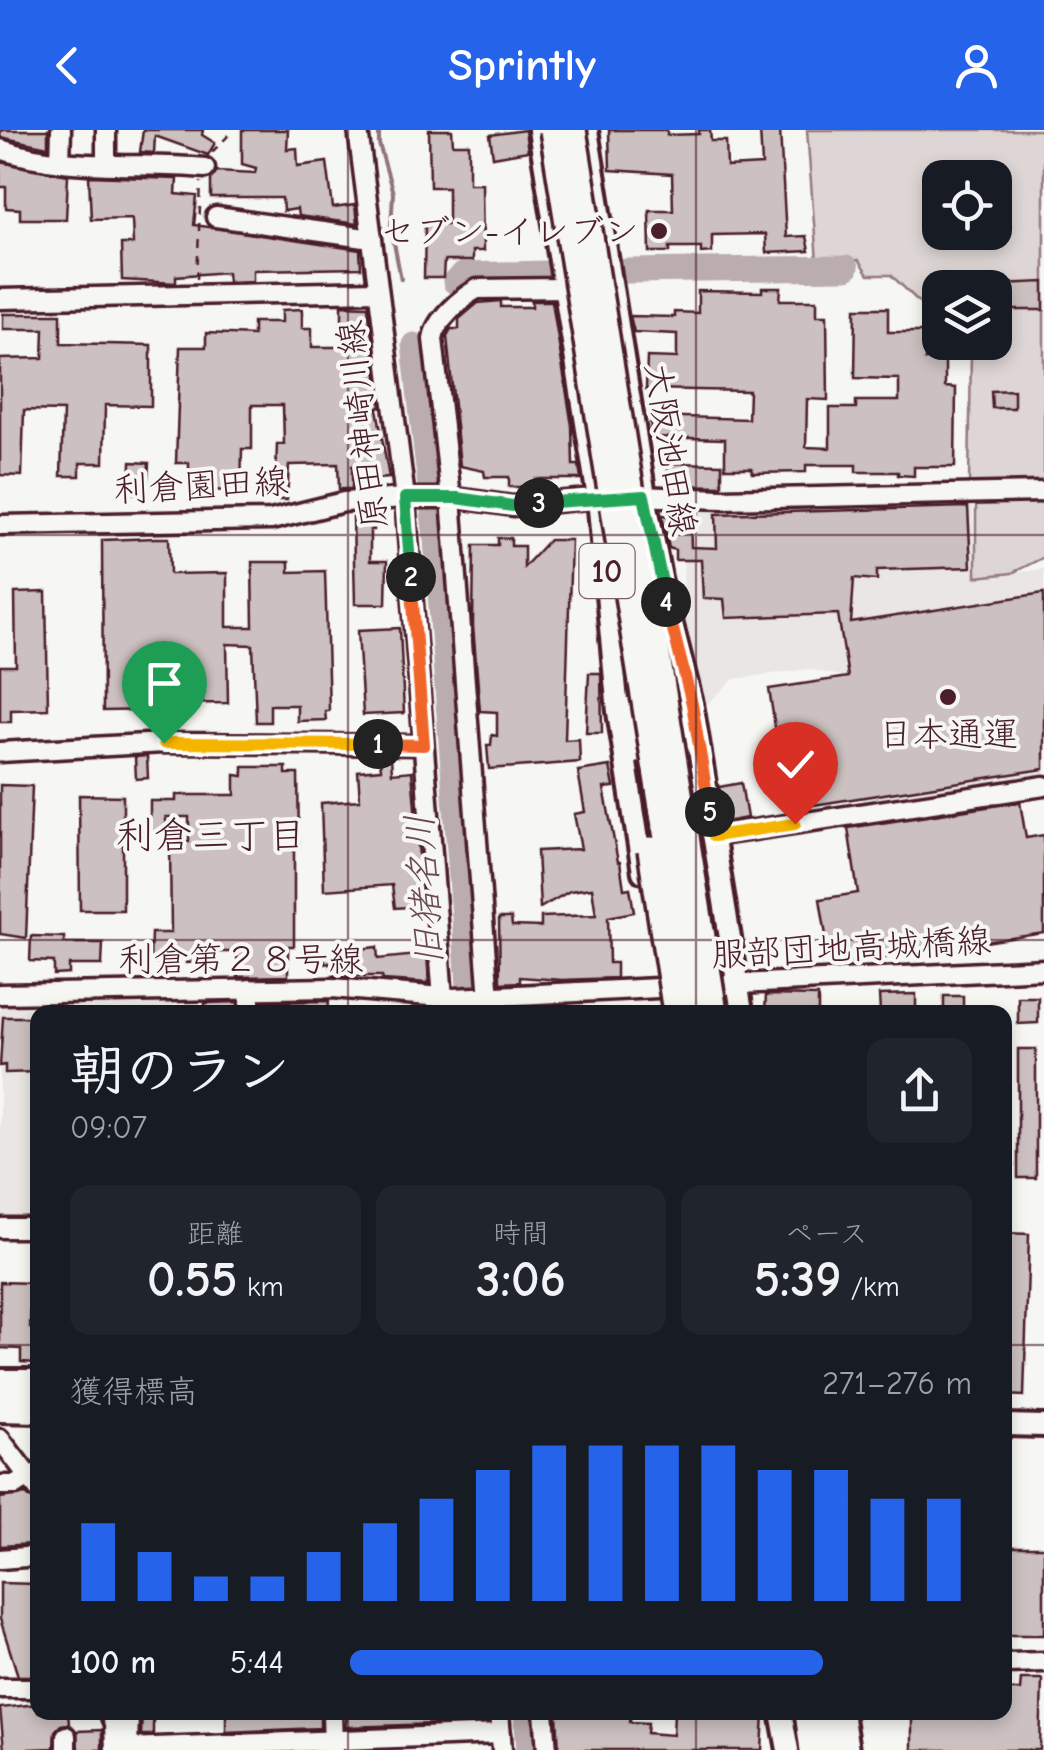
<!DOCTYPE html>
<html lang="ja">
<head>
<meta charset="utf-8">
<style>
	:root { --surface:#171b24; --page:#20242c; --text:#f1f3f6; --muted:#9ea1a6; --accent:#2563eb }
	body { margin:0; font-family:"Comic Neue","Klee One",sans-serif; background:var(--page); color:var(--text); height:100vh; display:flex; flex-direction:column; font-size:38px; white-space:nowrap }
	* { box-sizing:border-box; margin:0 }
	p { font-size:32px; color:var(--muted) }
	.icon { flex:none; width:55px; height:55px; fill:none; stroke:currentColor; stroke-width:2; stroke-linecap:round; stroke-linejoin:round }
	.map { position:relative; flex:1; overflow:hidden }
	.panel { position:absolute; left:30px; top:875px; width:982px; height:715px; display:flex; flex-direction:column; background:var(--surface); border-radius:20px; box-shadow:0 5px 15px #0003 }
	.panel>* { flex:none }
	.fabs { position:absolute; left:922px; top:30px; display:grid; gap:20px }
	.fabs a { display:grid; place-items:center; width:90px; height:90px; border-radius:20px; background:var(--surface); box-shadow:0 5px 15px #0003; font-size:50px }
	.pin { position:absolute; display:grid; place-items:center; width:85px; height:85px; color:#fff; margin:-102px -42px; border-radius:50% 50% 50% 0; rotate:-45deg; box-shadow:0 0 10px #0007 }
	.pin .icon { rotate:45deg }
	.km { position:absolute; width:50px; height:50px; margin:-25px; border-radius:50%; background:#222; color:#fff; font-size:28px; line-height:50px; text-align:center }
	.round { display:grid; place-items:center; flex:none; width:105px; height:105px; border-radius:20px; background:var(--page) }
	.summary { display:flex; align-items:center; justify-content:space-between; height:170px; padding:0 40px }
	h1 { font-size:55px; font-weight:700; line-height:75px }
	.figures { display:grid; grid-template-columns:repeat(3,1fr); gap:15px; height:170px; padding:10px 40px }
	.figures div { display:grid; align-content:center; border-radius:20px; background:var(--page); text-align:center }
	.figures b { font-size:50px; font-weight:700 }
	.figures small { font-size:28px; font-weight:400 }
	.figures p { font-size:28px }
	.chart { height:280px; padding:20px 40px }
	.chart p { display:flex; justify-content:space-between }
	.chart svg { width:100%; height:180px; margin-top:10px; stroke:var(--accent); stroke-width:6 }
	ul { padding:0 40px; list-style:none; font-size:32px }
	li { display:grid; grid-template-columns:160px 120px 1fr; align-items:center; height:75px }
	li i { height:25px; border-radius:12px; background:var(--accent) }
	header { display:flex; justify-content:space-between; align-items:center; height:130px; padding:0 40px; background:var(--accent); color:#fff; font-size:45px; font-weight:700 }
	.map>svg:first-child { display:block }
	.built { fill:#e9e6e3 }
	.green { fill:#ddd6d5; stroke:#947a80; stroke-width:2.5; fill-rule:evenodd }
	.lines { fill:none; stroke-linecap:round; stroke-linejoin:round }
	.stream { stroke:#8e747a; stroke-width:4 }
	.river { stroke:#bbadae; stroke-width:25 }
	.building { fill:#ccc1c0; stroke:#4a1f2b; stroke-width:2.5 }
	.minor-casing { stroke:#4a1f2b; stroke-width:25 }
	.major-casing { stroke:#4a1f2b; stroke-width:28 }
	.highway-casing { stroke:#4a1f2b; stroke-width:32 }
	.path { stroke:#4a1f2b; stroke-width:2.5; stroke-dasharray:8 8; stroke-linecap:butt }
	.minor { stroke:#f6f6f2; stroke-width:18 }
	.major { stroke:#f6f6f2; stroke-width:20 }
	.highway { stroke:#f6f6f2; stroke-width:25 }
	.highway-bridge-casing { stroke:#4a1f2b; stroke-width:32; stroke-linecap:butt }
	.highway-bridge { stroke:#f6f6f2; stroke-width:25 }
	.split-1-casing { stroke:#fff; stroke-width:20 }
	.split-2-casing { stroke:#fff; stroke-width:20 }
	.split-3-casing { stroke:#fff; stroke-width:20 }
	.split-4-casing { stroke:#fff; stroke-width:20 }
	.split-5-casing { stroke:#fff; stroke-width:20 }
	.split-6-casing { stroke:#fff; stroke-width:20 }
	.split-1 { stroke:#f5b400; stroke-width:12 }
	.split-2 { stroke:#f0652b; stroke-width:12 }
	.split-3 { stroke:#22a559; stroke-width:12 }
	.split-4 { stroke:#22a559; stroke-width:12 }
	.split-5 { stroke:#f0652b; stroke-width:12 }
	.split-6 { stroke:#f5b400; stroke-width:12 }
	.grid { fill:none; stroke:#4a1f2b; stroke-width:2.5; stroke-opacity:0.55 }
	.poi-dot { fill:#4a1f2b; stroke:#f6f6f2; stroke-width:4 }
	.labels { text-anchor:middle; stroke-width:8; stroke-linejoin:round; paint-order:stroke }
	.shield { fill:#f6f6f2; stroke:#7e6067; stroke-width:2.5 }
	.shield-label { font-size:32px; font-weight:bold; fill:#4a1f2b }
	.poi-label { font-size:35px; fill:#4a1f2b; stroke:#f6f6f2; text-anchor:end }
	.street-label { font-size:35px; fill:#4a1f2b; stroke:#f6f6f2 }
	.neighbourhood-label { font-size:38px; fill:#4a1f2b; stroke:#f6f6f2 }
	.water-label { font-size:38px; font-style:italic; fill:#6c4a52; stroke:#f6f6f2 }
</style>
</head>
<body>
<header><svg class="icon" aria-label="back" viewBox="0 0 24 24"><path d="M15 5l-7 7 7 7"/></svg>Sprintly<svg class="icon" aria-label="person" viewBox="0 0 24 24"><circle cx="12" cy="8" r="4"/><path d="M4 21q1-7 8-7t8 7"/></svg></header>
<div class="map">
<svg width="1044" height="1620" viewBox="0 0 1044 1620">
	<rect width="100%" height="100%" fill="#f6f6f2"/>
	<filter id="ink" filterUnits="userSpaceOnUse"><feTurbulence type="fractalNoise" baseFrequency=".01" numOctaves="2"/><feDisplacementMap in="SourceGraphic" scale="20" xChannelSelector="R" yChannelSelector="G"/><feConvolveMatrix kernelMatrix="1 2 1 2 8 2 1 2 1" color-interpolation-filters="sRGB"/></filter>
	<g filter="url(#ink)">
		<!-- built -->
		<g class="built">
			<path d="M973 376 975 448 1044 439V648L864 674 841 546 809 539 734 549 704 577 683 486 684 377 715 382Z"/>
			<path d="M173 868V882H38L37 1092 0 1093V872Z"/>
		</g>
		<!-- green -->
		<path class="green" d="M807 0H1044V427L1012 443 976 447V357L969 354 971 222 961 213 995 212V158H940V192L891 145H868L858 130 817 132ZM940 48H995V102H940Z"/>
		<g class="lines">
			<!-- stream -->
			<path class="stream" d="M379 0V14L393 63 391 98 401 149"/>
			<!-- river -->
			<g class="river">
				<path d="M626 141 846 138"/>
				<path d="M455 152 462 145 548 143"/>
				<path d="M414 215 436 409 471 882"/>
				<path d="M526 1582 529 1620"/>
			</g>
		</g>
		<!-- building -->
		<g class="building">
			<path d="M1 0H48V17L0 7Z"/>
			<path d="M143 0H203L202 5 215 13 208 25 155 6 154 23 140 22Z"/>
			<path d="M242 0H288L287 19 297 18 298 36 327 32 333 78 355 75 357 94 298 86 297 79 283 81 282 68H211V49L217 41 255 43 256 38 242 34Z"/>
			<path d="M429 0H452L453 14H469V53H482L483 121H472V131H444L443 148H424L425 94H448V57H430Z"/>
			<path d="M525 0 528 21 493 27 490 5Z"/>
			<path d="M609 0H667V5L699 4V0H710L711 11H726L727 37 762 35 760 0H780L786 107 806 106 809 121 766 123 765 104 712 105V122L701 123V117H670V122H650L649 80H673L672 44 610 40Z"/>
			<path d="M0 32 68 45 66 89H20V79L6 78V57H0Z"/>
			<path d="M89 46 177 49 176 64 197 66 194 95 360 120 361 138 253 140V151L228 152 227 142 176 146V153L122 150 121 114H133L132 88 91 89Z"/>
			<path d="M1044 152V180H998L997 154Z"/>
			<path d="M762 158H781L780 170H817V185H827L828 270 807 269 806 317 830 318V278H856V271H899V249L855 248 856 178H888V202H925V230L945 229V257L956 258 955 337H914V346L898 345V342H856V335H806V342L752 343V338H725V309L650 307 651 286 748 289 749 261 646 259 647 227 677 228V204L634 202 630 186 674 187V182L698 183V161L762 162Z"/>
			<path d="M501 171V177H532V171H552L572 296 573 335H579L581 349H535V357H509V347H485L484 341 460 336 447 206 451 199H459V189L478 173Z"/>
			<path d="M342 175 368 176 381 277 377 278 389 348 377 349 375 334 352 336V359H339L338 334 289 335 287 370H275L277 314H284L283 275H252V319H242L241 361 199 360V346H189V333H176L180 217H206V203L253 205V192H282V180L302 179V198H312V217H342Z"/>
			<path d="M3 184H61V213L151 215V276L105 275 104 333H80V346H61L63 281 24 280 22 346 0 345V229L43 228 44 199H3Z"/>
			<path d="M1014 260V278H992L991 261Z"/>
			<path d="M131 332 149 333 147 364 130 363Z"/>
			<path d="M668 333 722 334V356L667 355Z"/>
			<path d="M968 377 971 437 877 440V450L854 448 851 493 1044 463V639L788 679 769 559 848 547 838 484 726 488 724 469 703 468 701 430H675V420L669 418 662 385 690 388 691 417 717 418 716 384Z"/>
			<path d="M374 387V400H370V431H387L386 474H355L353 388Z"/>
			<path d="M156 408H169L170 444 227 443V497H253L252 432H289V442L325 441 329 581H325L326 590 297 591V575H270V592H256L253 515 227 514 228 573 155 574V580L103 581 102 410Z"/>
			<path d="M498 408H511V416H524V437L549 410H571L565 610 579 609 580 632 489 639 487 615H491L492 605 497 606V582L480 581 473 496 474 415H498Z"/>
			<path d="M46 462 48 579 11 580V592H0V536H16L15 463Z"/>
			<path d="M400 498 404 583 363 585 358 500Z"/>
			<path d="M589 543H601L602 603H586Z"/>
			<path d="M147 626 148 648 136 649 135 627Z"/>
			<path d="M380 627H391L392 643 412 641 423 776 395 778 392 755 324 760 321 673 360 670 358 641 381 639Z"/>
			<path d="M610 636 614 657 604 658 618 732H620L624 759 630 758 634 782 608 787 609 833H616V848L562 850 520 847V852L500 853 499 788H511L512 796 541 797V787L596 785 592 758 570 761 540 778 537 721 581 719 574 684 585 682 578 641Z"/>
			<path d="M243 637H286V644H298L299 717H294V816H288V846L238 847 237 822H206V832L186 833V824L165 825V833H150L151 803H171L170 712H189V687H166V702L150 703V671H176V665H235V645L243 646Z"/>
			<path d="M741 653 747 688 725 692 719 657Z"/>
			<path d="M0 655 32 656 26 808 0 804Z"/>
			<path d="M79 665 123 666V780H80Z"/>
			<path d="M1020 672 1026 708 1044 705V803L831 836 820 769 858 763 848 698Z"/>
			<path d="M31 806 64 807V812L67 813H103L102 835H69V844L54 845V832L30 831Z"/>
			<path d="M377 817 378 829 427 824 429 853 383 850 382 846H334L329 833 325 834 324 823Z"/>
			<path d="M916 864V882H880L879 865Z"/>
			<path d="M766 865 818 866V882H765Z"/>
			<rect x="944" y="866" width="19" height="16"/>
			<path d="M1018 867H1038V893L1018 894Z"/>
			<path d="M329 871 328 882H262V872Z"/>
			<path d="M238 872V882H205V873Z"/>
			<path d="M3 887H33L38 942 5 943V935L0 936Z"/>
			<rect x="1018" y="919" width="18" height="129"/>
			<path d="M1005 1103 1029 1104 1024 1266 1005 1265Z"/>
			<path d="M0 1152 31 1153 30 1198H37L38 1233 21 1232V1219L0 1218Z"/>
			<path d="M26 1364 34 1371V1378H38L34 1414 0 1416V1368Z"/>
			<rect x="1005" y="1417" width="39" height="88"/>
			<path d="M0 1453 38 1454V1546H18L0 1489Z"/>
			<path d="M1021 1549H1042L1040 1620H912V1582H1005V1560H1020Z"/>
			<path d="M38 1574V1582H68L69 1594 61 1595 55 1601 54 1618 4 1620 0 1578Z"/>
			<path d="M142 1582H153V1605H141Z"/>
			<path d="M226 1582 320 1584V1598L226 1602Z"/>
			<path d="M348 1582H438V1594L345 1597Z"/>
			<path d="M466 1582H485L486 1592 467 1593Z"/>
			<path d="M631 1582 630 1592 648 1593 647 1603 673 1605 674 1582 764 1583 762 1620H559L557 1585Z"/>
			<path d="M102 1600V1620H78L77 1601Z"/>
		</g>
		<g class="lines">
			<defs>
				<g id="minor">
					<path d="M358 0 405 368 444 882"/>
					<path d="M0 19C64 41 137 32 205 38"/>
					<path d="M60 32 61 0"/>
					<path d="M106 33V0"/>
					<path d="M216 87 372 109"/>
					<path d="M0 169 378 161"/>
					<path d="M635 366 723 369 1044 362"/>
					<path d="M0 395 271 390 344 372 405 368H457L513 376 609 367"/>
					<path d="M0 622 164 613 423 615"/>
					<path d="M714 706 1044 656"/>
					<path d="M250 859V882"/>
					<path d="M0 864 332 858 454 868 1044 839"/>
					<path d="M490 882 451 368 433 209C435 190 461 168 477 159L564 158"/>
					<path d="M0 1098H38"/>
					<path d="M0 1309 38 1359"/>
					<path d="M0 1355H16L37 1343"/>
					<path d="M0 1429 38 1426"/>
					<path d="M1005 1533 1044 1532"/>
					<path d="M0 1558H38"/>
					<path d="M109 1582 114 1594 115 1620"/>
					<path d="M332 1582 333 1620"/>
					<path d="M499 1582 502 1620"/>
					<path d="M544 1582 547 1620"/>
					<path d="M66 1606V1620"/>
					<path d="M128 1618 501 1604"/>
					<path d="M128 1620 129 1582"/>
				</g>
				<g id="major">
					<path d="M539 0 598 368 618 582 643 742"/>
					<path d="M587 0 645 366 660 448 692 574 742 882"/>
					<path d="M0 1250H38"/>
					<path d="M0 1265 38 1266"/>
					<path d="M0 1281 38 1282"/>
					<path d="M1005 1295 1044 1296"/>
					<path d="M781 1582 788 1620"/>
					<path d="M842 1582 848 1620"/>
				</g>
				<g id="highway">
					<path d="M664 507 687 612"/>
					<path d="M631 580 635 620"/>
					<path d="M808 1582 813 1620"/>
					<path d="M826 1582 832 1620"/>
				</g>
			</defs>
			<!-- minor casing -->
			<use href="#minor" class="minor-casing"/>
			<!-- major casing -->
			<use href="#major" class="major-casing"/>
			<!-- highway casing -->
			<use href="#highway" class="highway-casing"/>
			<!-- path -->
			<g class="path">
				<path d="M212 22 234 0"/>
				<path d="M197 149 201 52"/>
			</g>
			<!-- minor -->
			<use href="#minor" class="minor"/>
			<!-- major -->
			<use href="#major" class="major"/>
			<!-- highway -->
			<use href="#highway" class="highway"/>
			<defs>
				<g id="highway-bridge">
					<path d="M553 0 695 882"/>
					<path d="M573 0 714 882"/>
					<path d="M651 720 676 882"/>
				</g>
			</defs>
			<!-- highway-bridge casing -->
			<use href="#highway-bridge" class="highway-bridge-casing"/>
			<!-- highway-bridge -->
			<use href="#highway-bridge" class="highway-bridge"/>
		</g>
	</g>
	<g class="lines" filter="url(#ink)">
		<defs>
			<path id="split-1" d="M164 613 378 614"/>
			<path id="split-2" d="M378 614 424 615 411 447"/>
			<path id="split-3" d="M411 447 405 368H457L513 376 539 373"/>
			<path id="split-4" d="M539 373 644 366 666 472"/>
			<path id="split-5" d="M666 472 692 574 710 682"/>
			<path id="split-6" d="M710 682 714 706 795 694"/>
		</defs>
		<!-- split-1 casing -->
		<use href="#split-1" class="split-1-casing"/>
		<!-- split-2 casing -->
		<use href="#split-2" class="split-2-casing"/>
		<!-- split-3 casing -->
		<use href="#split-3" class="split-3-casing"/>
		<!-- split-4 casing -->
		<use href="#split-4" class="split-4-casing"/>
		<!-- split-5 casing -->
		<use href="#split-5" class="split-5-casing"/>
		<!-- split-6 casing -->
		<use href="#split-6" class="split-6-casing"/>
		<!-- split-1 -->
		<use href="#split-1" class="split-1"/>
		<!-- split-2 -->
		<use href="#split-2" class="split-2"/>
		<!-- split-3 -->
		<use href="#split-3" class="split-3"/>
		<!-- split-4 -->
		<use href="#split-4" class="split-4"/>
		<!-- split-5 -->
		<use href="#split-5" class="split-5"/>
		<!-- split-6 -->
		<use href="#split-6" class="split-6"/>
	</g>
	<!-- grid -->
	<path class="grid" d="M348 0V882M696 0V882M0 405H1044M0 810H1044M0 1215H38M1005 1215H1044M348 1582V1620M696 1582V1620"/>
	<!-- markers -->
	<g class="poi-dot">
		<circle cx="659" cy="101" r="10"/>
		<circle cx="948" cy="567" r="10"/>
	</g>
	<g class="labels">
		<!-- shield labels -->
		<rect class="shield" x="579.5" y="414" width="55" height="54" rx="8"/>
		<g class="shield-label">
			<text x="607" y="452">10</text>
		</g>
		<!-- poi labels -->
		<g class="poi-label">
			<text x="639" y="113">セブン-イレブン</text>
			<text x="948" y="616" text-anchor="middle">日本通運</text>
		</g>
		<!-- street labels -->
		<g class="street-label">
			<text transform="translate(362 295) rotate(-97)" y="12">原田神崎川線</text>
			<text transform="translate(671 319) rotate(81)" y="12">大阪池田線</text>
			<text transform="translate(201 355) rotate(-3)" y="12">利倉園田線</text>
			<text transform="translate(851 817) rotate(-3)" y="12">服部団地高城橋線</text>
			<text x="241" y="841">利倉第２８号線</text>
		</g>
		<!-- neighbourhood labels -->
		<g class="neighbourhood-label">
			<text x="211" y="718">利倉三丁目</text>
		</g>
		<!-- water labels -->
		<g class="water-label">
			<text transform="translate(424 760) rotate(-94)" y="13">旧猪名川</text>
		</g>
	</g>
</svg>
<div class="fabs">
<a><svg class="icon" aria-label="locate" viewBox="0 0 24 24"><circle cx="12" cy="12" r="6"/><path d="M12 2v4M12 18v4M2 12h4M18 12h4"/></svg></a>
<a><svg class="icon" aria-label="layers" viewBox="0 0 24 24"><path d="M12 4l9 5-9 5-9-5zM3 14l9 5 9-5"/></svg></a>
</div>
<div class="pin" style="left:164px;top:613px;background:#1e9e55"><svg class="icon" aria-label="arrive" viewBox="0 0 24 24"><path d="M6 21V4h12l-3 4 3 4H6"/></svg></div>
<div class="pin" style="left:795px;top:694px;background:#d93025"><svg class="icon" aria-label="check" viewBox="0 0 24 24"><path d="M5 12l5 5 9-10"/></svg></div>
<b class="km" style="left:378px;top:614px">1</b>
<b class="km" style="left:411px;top:447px">2</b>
<b class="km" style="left:539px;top:373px">3</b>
<b class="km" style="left:666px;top:472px">4</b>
<b class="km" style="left:710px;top:682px">5</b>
<section class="panel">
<div class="summary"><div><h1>朝のラン</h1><p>09:07</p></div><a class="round"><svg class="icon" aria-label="share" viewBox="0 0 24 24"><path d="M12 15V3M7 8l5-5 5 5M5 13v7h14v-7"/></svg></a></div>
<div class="figures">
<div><p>距離</p><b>0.55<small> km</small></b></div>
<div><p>時間</p><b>3:06</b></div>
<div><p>ペース</p><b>5:39<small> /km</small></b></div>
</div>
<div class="chart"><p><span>獲得標高</span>271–276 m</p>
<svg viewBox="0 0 160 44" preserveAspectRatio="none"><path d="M5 44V25M15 44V32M25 44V38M35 44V38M45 44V32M55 44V25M65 44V19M75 44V12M85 44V6M95 44V6M105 44V6M115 44V6M125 44V12M135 44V12M145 44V19M155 44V19"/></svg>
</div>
<ul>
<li><b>100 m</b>5:44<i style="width:76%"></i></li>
</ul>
</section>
</div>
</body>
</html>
